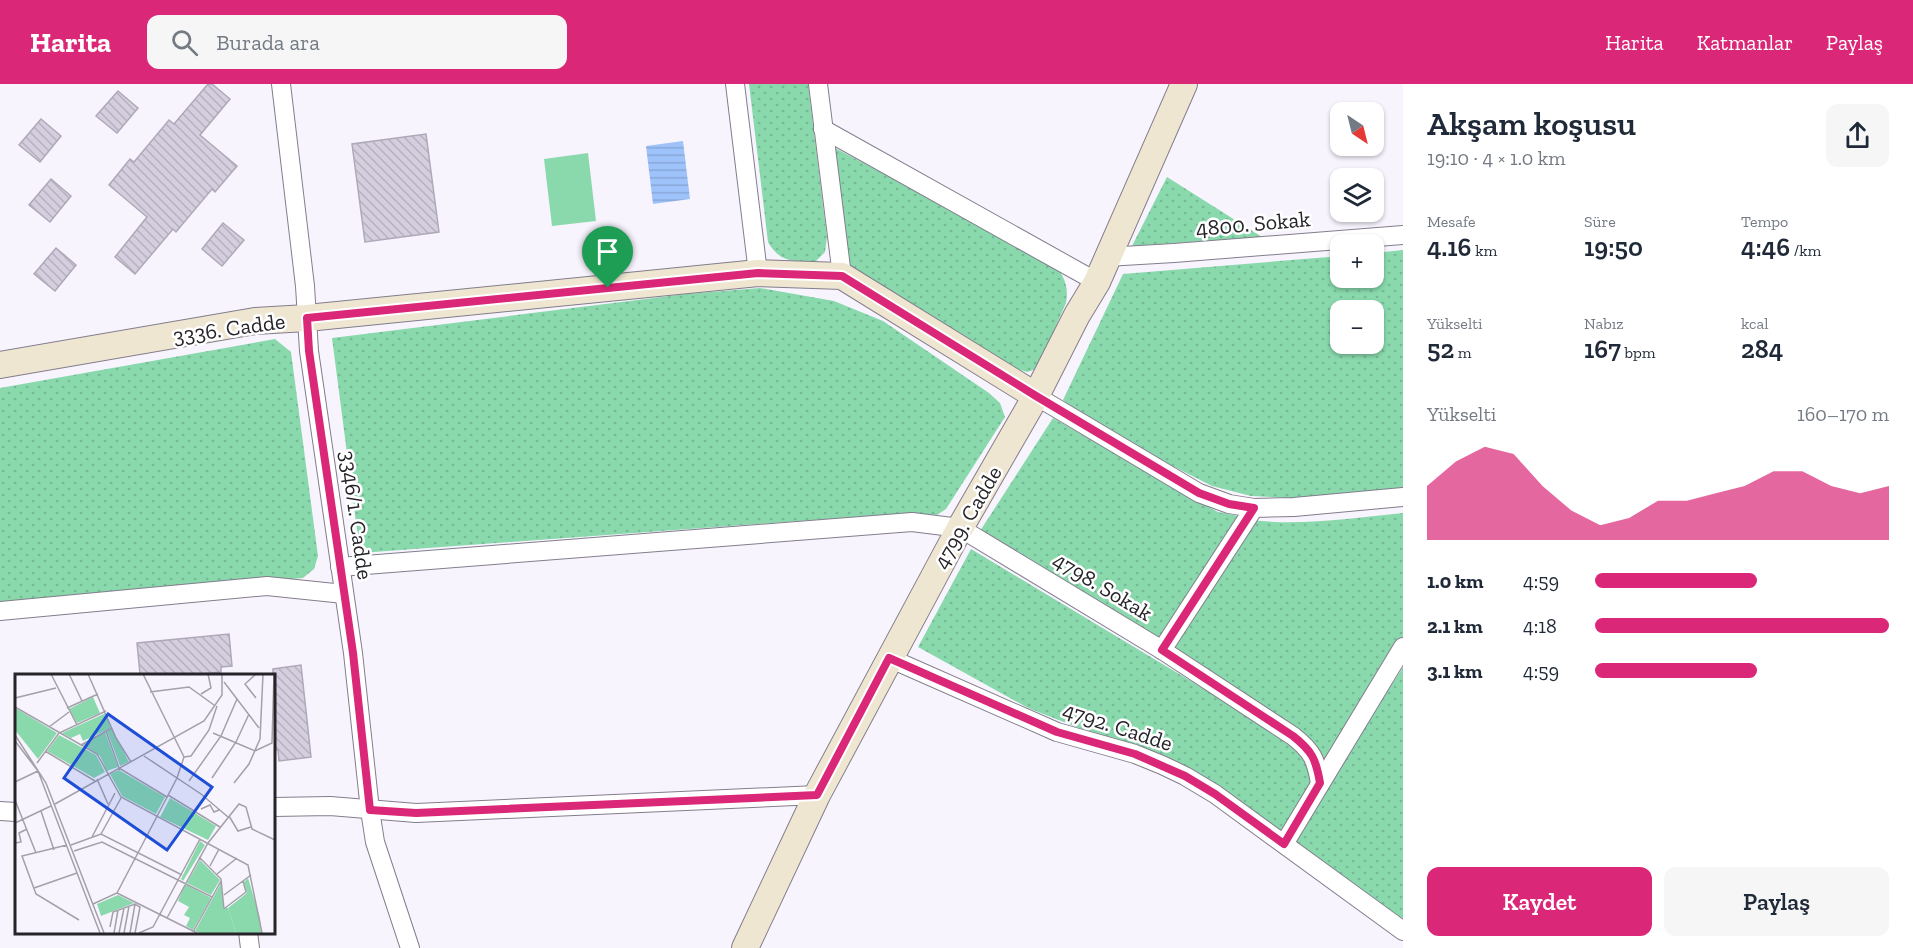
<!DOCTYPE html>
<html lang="tr">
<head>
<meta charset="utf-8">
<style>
	:root { --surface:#fff; --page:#f6f6f7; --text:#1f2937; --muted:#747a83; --accent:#db2777 }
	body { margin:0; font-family:"Zilla Slab",serif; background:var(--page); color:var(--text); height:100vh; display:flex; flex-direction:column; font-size:22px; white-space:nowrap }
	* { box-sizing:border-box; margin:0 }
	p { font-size:20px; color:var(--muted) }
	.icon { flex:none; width:33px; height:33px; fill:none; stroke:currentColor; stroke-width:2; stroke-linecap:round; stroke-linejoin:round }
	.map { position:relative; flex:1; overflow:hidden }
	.panel { display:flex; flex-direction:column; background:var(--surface); width:510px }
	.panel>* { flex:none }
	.needle { width:39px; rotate:145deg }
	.fabs { position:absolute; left:1330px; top:18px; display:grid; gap:12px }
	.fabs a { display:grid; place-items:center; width:54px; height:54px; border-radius:12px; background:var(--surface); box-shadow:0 2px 4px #0004; font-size:30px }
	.pin { position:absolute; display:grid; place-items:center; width:51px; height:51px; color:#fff; margin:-62px -26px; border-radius:50% 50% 50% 0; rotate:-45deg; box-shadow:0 0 6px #0007 }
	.pin .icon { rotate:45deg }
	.round { display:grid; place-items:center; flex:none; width:63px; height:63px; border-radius:12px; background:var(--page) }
	.summary { display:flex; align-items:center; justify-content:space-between; height:102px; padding:0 24px }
	h1 { font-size:33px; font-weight:600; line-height:45px }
	.metrics { display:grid; grid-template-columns:repeat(3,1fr); gap:9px; height:102px; padding:6px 24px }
	.metrics div { display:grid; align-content:center }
	.metrics b { font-size:26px; font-weight:600 }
	.metrics small { font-size:16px; font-weight:400 }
	.metrics p { font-size:16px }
	.chart { height:168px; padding:12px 24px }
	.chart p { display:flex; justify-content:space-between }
	.chart svg { width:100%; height:108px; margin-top:6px; fill:var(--accent); opacity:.7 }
	.button { display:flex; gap:12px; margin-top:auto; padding:12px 24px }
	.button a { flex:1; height:69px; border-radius:12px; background:var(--accent); color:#fff; font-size:24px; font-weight:600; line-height:69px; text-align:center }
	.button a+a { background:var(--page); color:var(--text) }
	ul { padding:0 24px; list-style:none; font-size:20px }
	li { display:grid; grid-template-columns:96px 72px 1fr; align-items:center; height:45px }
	li i { height:15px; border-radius:8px; background:var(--accent) }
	header { display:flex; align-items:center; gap:36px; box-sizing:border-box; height:84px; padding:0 30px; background:var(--accent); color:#fff }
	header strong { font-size:28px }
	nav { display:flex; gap:33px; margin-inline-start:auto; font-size:21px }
	.search { width:420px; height:54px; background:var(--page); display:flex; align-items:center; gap:15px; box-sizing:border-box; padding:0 21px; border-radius:12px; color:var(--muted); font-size:22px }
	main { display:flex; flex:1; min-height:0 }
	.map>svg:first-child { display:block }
	.grass { fill:url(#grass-dots); fill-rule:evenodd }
	.garden { fill:#89d9ad }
	.water { fill:url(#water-rules) }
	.building { fill:url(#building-back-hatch); stroke:#aea8b8; stroke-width:1.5 }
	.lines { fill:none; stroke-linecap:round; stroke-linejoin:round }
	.street-casing { stroke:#837d8c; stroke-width:20 }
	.secondary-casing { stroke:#837d8c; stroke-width:28 }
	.street { stroke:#fff; stroke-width:18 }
	.secondary { stroke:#eee6d0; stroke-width:26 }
	.route-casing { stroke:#fff; stroke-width:12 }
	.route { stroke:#db2777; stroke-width:8 }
	.labels { text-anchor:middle; stroke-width:5; stroke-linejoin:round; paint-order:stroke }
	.street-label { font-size:22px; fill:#262329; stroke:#fff }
	.inset-road { fill:none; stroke:#a4a0a9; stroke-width:1.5 }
	.view { fill:#1d4ed8; fill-opacity:0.15; stroke:#1d4ed8; stroke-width:3 }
	.inset-edge { fill:none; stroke:#262329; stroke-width:3 }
</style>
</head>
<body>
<header>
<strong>Harita</strong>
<div class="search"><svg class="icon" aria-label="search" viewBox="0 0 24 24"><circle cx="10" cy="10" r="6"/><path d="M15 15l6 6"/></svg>Burada ara</div>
<nav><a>Harita</a><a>Katmanlar</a><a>Paylaş</a></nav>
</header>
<main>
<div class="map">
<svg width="1403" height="864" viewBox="0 0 1403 864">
	<defs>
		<pattern id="grass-dots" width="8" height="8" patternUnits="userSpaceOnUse" patternTransform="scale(1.5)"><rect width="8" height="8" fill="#89d9ad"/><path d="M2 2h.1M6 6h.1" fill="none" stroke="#76ba95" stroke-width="1.8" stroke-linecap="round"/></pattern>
		<pattern id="water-rules" width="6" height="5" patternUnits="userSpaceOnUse" patternTransform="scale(1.5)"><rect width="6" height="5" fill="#9ec3fb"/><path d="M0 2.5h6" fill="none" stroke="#88a7d7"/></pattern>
		<pattern id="building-back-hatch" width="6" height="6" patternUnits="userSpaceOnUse" patternTransform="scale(1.5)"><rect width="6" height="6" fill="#d5cedf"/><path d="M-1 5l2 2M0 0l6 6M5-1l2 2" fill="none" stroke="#b7b1bf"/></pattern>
	</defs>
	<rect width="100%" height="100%" fill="#f8f4fe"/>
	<!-- grass -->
	<g class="grass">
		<path d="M749 0H808L827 153 825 168 815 178C793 177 780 179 768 158Z"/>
		<path d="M835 64 1055 180C1064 193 1069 202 1066 219L1037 285 1027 288 1014 284 856 191 849 182Z"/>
		<path d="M1167 93 1262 153 1132 162Z"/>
		<path d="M1403 166V404L1315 415 1251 412 1212 402 1090 340 1063 316 1123 190 1341 172V194H1374V169ZM1341 226H1374V260H1341Z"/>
		<path d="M760 204 834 217 883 237 989 309 1000 319 1005 333 946 425 937 431 909 429 360 469 332 254 686 210Z"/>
		<path d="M275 255 291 268 318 472 314 485 303 494 0 519V304Z"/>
		<path d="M1053 334 1218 428 1244 433 1160 558 980 447Z"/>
		<path d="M1403 429V554L1325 682 1176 565 1174 555 1251 436C1301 442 1353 434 1403 429Z"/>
		<path d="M971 465 1299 662 1310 678 1312 699 1278 752 1097 651 1028 624 918 563Z"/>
		<path d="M1403 583V837L1290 758Z"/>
	</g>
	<!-- garden -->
	<path class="garden" d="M588 69 596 137 552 142 544 75Z"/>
	<!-- water -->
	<path class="water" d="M683 57 690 115 653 120 646 62Z"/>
	<!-- building -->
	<g class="building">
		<path d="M208 0H212L230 15 200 51 237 82 215 108 212 105 176 148 173 145 135 190 115 173 147 133 109 101 130 75 134 78 169 36 174 40Z"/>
		<path d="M118 7 138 24 117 49 96 32Z"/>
		<path d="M41 35 61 52 40 78 19 61Z"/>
		<path d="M426 50 439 148 365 158 352 60Z"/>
		<path d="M51 95 71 112 50 138 29 121Z"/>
		<path d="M223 139 244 156 222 182 202 165Z"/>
		<path d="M56 164 76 181 55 207 34 190Z"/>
		<path d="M229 550 232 582 221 583V588L192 591 140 590 137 559Z"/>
		<path d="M301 581 311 673 279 677 278 666H273V585Z"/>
	</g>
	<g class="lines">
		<defs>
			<g id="street">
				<path d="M281 0 305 202 309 267 353 569 370 726 375 758 410 864"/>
				<path d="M735 0 758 189"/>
				<path d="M818 0 842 192"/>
				<path d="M823 45 1097 198"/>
				<path d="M1106 173 1174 169 1403 151"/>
				<path d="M1036 312 1199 409 1229 420 1254 424 1294 423 1403 413"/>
				<path d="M340 483 912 438 960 444 1162 566 1293 652C1312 667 1316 675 1320 699"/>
				<path d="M0 527 267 502 344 510"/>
				<path d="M1162 566 1254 424"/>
				<path d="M889 574 1057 648 1135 670 1162 681 1185 692 1215 710 1403 847"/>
				<path d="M273 723 330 722 416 729 817 711"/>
				<path d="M0 727 16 728"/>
				<path d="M1284 760 1403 563"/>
				<path d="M248 848 250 864"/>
			</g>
			<g id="secondary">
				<path d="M0 281 255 237 307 234 758 189 842 192 1036 312"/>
				<path d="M745 864 817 711 960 444 1036 312 1077 231 1097 198 1184 0"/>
			</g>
		</defs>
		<!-- street casing -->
		<use href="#street" class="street-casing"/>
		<!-- secondary casing -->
		<use href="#secondary" class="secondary-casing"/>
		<!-- street -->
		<use href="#street" class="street"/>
		<!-- secondary -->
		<use href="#secondary" class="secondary"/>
	</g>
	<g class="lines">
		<defs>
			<path id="route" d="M758 189 842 192 1036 312 1199 409 1229 420 1254 424 1162 566 1293 652C1312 667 1316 675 1320 699L1284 760 1215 710 1185 692 1135 670 1057 648 889 574 817 711 416 729 370 726 353 569 309 267 307 234Z"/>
		</defs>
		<!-- route casing -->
		<use href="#route" class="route-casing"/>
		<!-- route -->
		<use href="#route" class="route"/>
	</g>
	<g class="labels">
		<!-- street labels -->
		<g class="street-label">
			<text transform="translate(1253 139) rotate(-5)" y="8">4800. Sokak</text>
			<text transform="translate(229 244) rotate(-8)" y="8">3336. Cadde</text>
			<text transform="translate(357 431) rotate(82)" y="8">3346/1. Cadde</text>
			<text transform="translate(967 433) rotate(-60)" y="8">4799. Cadde</text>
			<text transform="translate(1103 502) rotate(31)" y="8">4798. Sokak</text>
			<text transform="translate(1118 642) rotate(18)" y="8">4792. Cadde</text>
		</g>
	</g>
	<!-- overview -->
	<g transform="translate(15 590)">
		<rect width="260" height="260" fill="#f8f4fe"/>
		<path d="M78 23 85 39 62 49 54 35ZM0 34 42 59 23 85 0 56ZM91 39 96 54 68 67 65 60 56 64 47 59ZM97 55 114 88 105 92 92 57ZM90 58 103 93 92 97 85 82 67 70ZM44 61 81 81 90 98 79 104 32 77ZM104 96 150 123 141 140 107 122 95 100ZM155 124 201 152 193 166 145 143ZM185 167 190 171 168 207 166 205ZM185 186 205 206 196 221 172 209ZM206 209 209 234H213L221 259H184L180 257ZM170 210 196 224 178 256 171 252 175 244 169 241 174 233 163 227ZM103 221 119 229 86 242 82 230Z" fill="#89d9ad"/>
		<path d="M233 204 245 244 246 259H221L213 234 232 219 229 208Z" fill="#89d9ad"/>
		<path class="inset-road" d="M36 0 62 51M54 0 67 27M73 0 101 64 116 88M128 0 169 83M241 0 230 10 241 24M209 8 244 54M135 18 174 13 199 31M186 20 196 14 193 0M0 24 41 14M0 33 82 80 106 123 233 191 247 259M52 34 83 20M34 53 54 38M91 57 104 94 152 123M198 59 240 77 257 69 259 0M0 61 31 109 89 259M0 67 23 97 85 259M66 71 97 54M30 77 80 107M129 82 186 120 213 143M169 83 176 82 194 56 202 32M22 89 44 59 91 37M197 104 221 68 234 40M82 105 93 130M174 107 206 62 222 25M0 108 23 97M219 109 234 90 245 65 248 0M153 121 205 153M0 126 21 179M40 130 189 47 207 21V0M186 135 195 131 199 138 204 136M26 137 39 176M214 142 223 157 236 153M0 149 36 132M86 160 106 124M77 163 100 119M0 169 6 168 4 159 12 155M52 171 7 182 21 220 64 246M56 171 86 160 167 201M59 177 87 168 197 223M184 183 206 205 209 235M195 192 204 175M202 200 222 184M19 214 62 199M102 219 182 259M209 221 236 201M78 230 102 219 162 104 169 83M210 234 231 218 228 207M152 244 193 169 224 130 231 133 237 155 260 166M95 253 98 238 120 230 125 233 120 259M178 258 206 207M99 259 103 236M104 259 109 234M109 259 114 232M115 259 120 230M124 259 138 253 185 165"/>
		<path class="view" d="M93 40 197 113 152 176 49 104Z"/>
		<rect width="260" height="260" class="inset-edge"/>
	</g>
</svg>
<div class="fabs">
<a><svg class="needle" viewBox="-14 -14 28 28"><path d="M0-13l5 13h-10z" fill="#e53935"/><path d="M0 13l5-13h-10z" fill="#747a83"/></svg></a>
<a><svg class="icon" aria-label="layers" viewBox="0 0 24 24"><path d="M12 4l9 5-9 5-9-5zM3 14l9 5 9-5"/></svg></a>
<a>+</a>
<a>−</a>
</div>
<div class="pin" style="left:608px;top:204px;background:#1e9e55"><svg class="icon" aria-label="arrive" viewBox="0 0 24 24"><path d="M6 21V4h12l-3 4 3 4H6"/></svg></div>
</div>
<section class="panel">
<div class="summary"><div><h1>Akşam koşusu</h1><p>19:10 · 4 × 1.0 km</p></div><a class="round"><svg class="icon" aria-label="share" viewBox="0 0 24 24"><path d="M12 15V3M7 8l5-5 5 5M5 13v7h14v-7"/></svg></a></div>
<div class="metrics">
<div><p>Mesafe</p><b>4.16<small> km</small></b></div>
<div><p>Süre</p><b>19:50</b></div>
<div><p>Tempo</p><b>4:46<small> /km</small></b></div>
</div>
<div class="metrics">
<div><p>Yükselti</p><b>52<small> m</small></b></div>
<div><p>Nabız</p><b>167<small> bpm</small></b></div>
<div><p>kcal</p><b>284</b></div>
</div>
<div class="chart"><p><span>Yükselti</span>160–170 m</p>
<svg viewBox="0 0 160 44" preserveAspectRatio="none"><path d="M0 44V22L10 12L20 6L30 9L40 22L50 32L60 38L70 35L80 28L90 28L100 25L110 22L120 16L130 16L140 22L150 25L160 22V44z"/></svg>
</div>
<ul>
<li><b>1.0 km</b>4:59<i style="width:55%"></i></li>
<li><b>2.1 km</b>4:18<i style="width:100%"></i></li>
<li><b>3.1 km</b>4:59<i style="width:55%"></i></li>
</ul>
<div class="button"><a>Kaydet</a><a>Paylaş</a></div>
</section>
</main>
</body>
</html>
